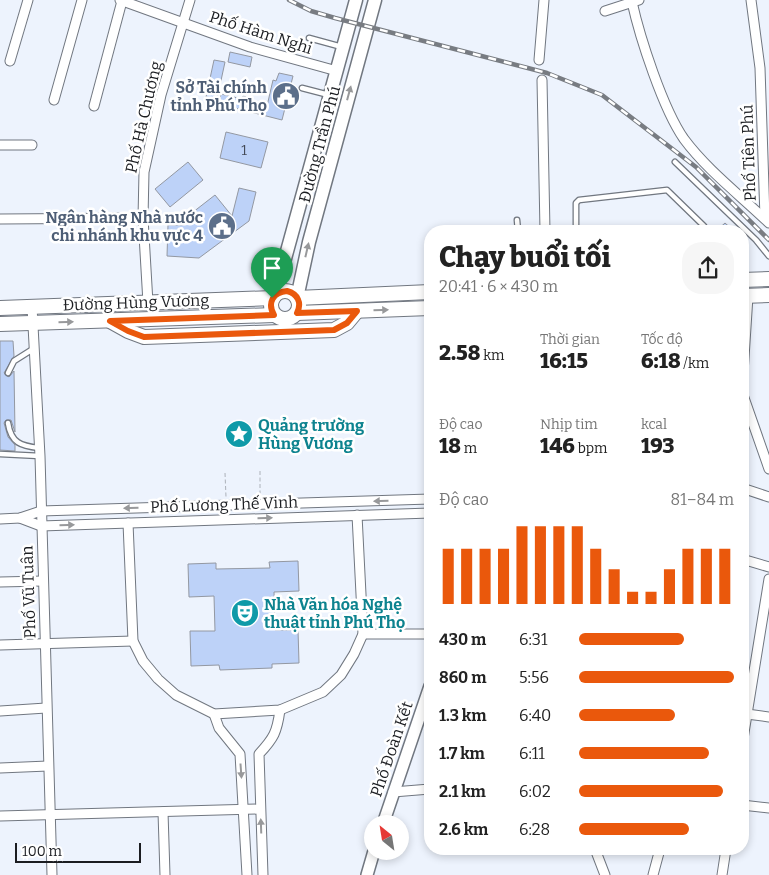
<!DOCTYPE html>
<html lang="vi">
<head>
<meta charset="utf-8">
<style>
	:root { --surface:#fff; --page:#f6f6f6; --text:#222; --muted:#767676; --accent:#ea580c }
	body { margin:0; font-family:Bitter,serif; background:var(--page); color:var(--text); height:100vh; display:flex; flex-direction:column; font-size:19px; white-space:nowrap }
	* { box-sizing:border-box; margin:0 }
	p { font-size:16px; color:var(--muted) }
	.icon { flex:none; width:28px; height:28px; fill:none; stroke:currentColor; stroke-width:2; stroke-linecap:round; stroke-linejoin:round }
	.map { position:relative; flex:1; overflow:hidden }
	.details { position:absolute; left:424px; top:225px; width:325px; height:630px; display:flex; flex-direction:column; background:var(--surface); border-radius:20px; box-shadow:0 2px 8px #0003 }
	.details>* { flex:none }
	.needle { width:32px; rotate:330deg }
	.buttons { position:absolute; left:364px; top:815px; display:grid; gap:10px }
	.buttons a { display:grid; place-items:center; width:45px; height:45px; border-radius:50%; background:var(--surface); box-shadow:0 2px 8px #0003; font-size:25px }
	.scale { position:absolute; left:15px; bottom:12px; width:126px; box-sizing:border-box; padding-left:5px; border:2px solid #1b1d21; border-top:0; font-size:14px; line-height:18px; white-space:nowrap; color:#1b1d21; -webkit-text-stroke:4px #fff; paint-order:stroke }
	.pin { position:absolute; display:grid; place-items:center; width:42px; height:42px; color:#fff; margin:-51px -21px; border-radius:50% 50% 50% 0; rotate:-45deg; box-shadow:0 0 5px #0007 }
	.pin .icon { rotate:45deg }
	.round { display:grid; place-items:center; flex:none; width:52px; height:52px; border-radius:20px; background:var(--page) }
	.headline { display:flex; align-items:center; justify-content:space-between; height:85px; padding:0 15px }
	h1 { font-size:28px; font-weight:800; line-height:38px }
	.metrics { display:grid; grid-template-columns:repeat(3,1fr); gap:8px; height:85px; padding:5px 15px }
	.metrics div { display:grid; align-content:center }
	.metrics b { font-size:21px; font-weight:800 }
	.metrics small { font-size:14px; font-weight:400 }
	.metrics p { font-size:14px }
	.chart { height:140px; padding:10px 15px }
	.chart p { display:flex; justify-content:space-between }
	.chart svg { width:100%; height:90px; margin-top:5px; stroke:var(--accent); stroke-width:6 }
	ul { padding:0 15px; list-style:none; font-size:16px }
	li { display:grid; grid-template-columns:80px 60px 1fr; align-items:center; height:38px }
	li i { height:12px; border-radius:6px; background:var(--accent) }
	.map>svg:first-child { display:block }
	.building { fill:#bdd2f8; stroke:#9398a2 }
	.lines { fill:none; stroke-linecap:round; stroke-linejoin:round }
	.service-casing { stroke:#717780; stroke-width:7 }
	.minor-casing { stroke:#717780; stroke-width:11 }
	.tertiary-casing { stroke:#717780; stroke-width:14 }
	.secondary-casing { stroke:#717780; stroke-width:15 }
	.primary-casing { stroke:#717780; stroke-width:16 }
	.path { stroke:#acb1b9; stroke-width:1; stroke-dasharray:4 2.5; stroke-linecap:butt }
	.service { stroke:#fff; stroke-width:4.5 }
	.minor { stroke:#fff; stroke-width:9 }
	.tertiary { stroke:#fff; stroke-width:11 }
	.secondary { stroke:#fff; stroke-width:12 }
	.primary { stroke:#fff; stroke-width:14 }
	.rail-casing { stroke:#787c82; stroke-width:4.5 }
	.rail { stroke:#fff; stroke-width:2.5; stroke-dasharray:8; stroke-linecap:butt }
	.oneway { fill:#98999b }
	.route-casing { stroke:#fff; stroke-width:10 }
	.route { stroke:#ea580c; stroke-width:6 }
	.labels { text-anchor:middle; stroke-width:5; stroke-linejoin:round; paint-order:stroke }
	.number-label { font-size:14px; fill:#444a57 }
	.street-label { font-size:16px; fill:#1b1d21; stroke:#fff }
	.service-label { font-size:16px; font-weight:bold; fill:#4e5e75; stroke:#fff; text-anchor:end }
	.culture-label { font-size:16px; font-weight:bold; fill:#0d838f; stroke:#fff; text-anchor:start }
</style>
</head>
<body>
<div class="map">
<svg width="769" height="875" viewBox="0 0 769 875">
	<rect width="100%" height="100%" fill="#edf3fd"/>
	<!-- building -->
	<g class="building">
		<path d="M230 52 252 57 250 67 228 62Z"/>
		<path d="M214 60 225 62 217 99 206 97Z"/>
		<path d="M279 73 293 76 282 120 219 104 221 94 242 99 243 96 251 98 250 102 267 106 273 80 276 81Z"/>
		<path d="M226 132 268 142 261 168 220 158Z"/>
		<path d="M188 162 203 180 170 207 155 189Z"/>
		<path d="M239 188 256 192 249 221 199 258 167 256 168 225H183L190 219 188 216 215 195 232 216Z"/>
		<path d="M725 223 734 231H716Z"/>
		<path d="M0 341H13L14 356 4 373 9 377 14 371 15 432 11 420H6L4 423 8 437 15 445V451L0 450Z"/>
		<path d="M298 561 299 591 274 592 275 630H298L299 663 272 664V668L220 670 219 665 191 666 190 631H215L214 596 189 597 188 564 216 563V569L270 568 269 562Z"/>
	</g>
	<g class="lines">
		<defs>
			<g id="service">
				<path d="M309 38 342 47"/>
				<path d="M302 88 329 95"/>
				<path d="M675 162 756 240 769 256"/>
				<path d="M517 220 518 231"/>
				<path d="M576 231V203L579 200 667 190 704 226"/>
				<path d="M8 373 14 361 33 349"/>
				<path d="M8 423C11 443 21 446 39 448"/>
				<path d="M0 454 40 456"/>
				<path d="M421 717 430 719"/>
			</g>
			<g id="minor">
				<path d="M120 0 250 47 337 71"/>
				<path d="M751 0 760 68 765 218"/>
				<path d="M632 2C640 38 663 109 684 139 707 170 741 196 769 223"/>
				<path d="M605 11 639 0"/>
				<path d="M539 60 544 0"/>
				<path d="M10 61 28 0"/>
				<path d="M542 80 545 231"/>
				<path d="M54 100 82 0"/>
				<path d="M94 106 122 1"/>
				<path d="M0 145H32"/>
				<path d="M0 219 143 218"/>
				<path d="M148 303 143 218 144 172 161 95 190 0"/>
				<path d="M32 307 40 456 52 875"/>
				<path d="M742 389 748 296"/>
				<path d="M742 392 769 469"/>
				<path d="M742 488 769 497"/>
				<path d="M20 518 41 526 430 513"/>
				<path d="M0 519 20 518 41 511 430 499"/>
				<path d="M128 523 133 641 143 661 158 679 176 695 214 714 280 710 323 692 341 675 354 654 363 634 357 515"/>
				<path d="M742 559 769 567"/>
				<path d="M0 582 43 581"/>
				<path d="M363 634H430"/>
				<path d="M0 645 133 641"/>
				<path d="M0 711 46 708"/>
				<path d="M214 714 219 728 240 754 247 875"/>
				<path d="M747 714 769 717"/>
				<path d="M742 745 769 579"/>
				<path d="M0 768 48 766"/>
				<path d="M393 792 430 789"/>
				<path d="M742 805 769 808"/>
				<path d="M163 812 165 875"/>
				<path d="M0 816 260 809"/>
				<path d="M595 849 605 875"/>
				<path d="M263 875 259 754C274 738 277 732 280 710"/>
				<path d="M653 875 660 849"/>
				<path d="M722 875 726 849"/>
			</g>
			<g id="tertiary">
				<path d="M383 824 430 686"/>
				<path d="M367 875 374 851"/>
			</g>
			<g id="secondary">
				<path d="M275 295 356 0"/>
				<path d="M297 298 309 242 375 0"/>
			</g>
			<g id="primary">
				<path d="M742 280 769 279"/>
				<circle cx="285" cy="305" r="14"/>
				<path d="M742 296 769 295"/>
				<path d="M297 298 430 292"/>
				<path d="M0 308 273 298"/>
				<path d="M297 313 430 308"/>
				<path d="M110 321 128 331 144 337 334 330 347 323 357 311"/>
				<path d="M0 324 274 315"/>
			</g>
		</defs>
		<!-- service casing -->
		<use href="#service" class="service-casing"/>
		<!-- minor casing -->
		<use href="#minor" class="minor-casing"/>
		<!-- tertiary casing -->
		<use href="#tertiary" class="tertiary-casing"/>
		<!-- secondary casing -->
		<use href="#secondary" class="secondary-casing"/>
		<!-- primary casing -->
		<use href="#primary" class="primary-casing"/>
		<!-- path -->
		<g class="path">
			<path d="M260 471V496"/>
			<path d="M225 473 226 497"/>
		</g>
		<!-- service -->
		<use href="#service" class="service"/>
		<!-- minor -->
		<use href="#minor" class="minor"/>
		<!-- tertiary -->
		<use href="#tertiary" class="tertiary"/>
		<!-- secondary -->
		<use href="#secondary" class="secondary"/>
		<!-- primary -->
		<use href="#primary" class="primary"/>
		<defs>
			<path id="rail" d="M289 0 311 11 335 18 547 73 602 95 696 167 769 240"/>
		</defs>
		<!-- rail casing -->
		<use href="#rail" class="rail-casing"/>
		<!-- rail -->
		<use href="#rail" class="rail"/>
	</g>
	<!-- one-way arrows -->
	<defs><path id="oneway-solid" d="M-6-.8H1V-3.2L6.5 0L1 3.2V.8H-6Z" transform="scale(1.25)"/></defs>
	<g class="oneway">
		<use href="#oneway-solid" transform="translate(349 93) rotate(-75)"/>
		<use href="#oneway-solid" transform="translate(307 250) rotate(-77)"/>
		<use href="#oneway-solid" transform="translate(381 310) rotate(-2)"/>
		<use href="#oneway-solid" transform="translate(66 322) rotate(-2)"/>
		<use href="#oneway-solid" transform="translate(381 501) rotate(178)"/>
		<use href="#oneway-solid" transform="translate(131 508) rotate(178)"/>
		<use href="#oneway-solid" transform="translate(265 518) rotate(-2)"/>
		<use href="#oneway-solid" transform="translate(67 525) rotate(-2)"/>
		<use href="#oneway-solid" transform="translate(241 771) rotate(86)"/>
		<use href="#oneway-solid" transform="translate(261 826) rotate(-92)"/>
	</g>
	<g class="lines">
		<defs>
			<path id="route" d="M287 291C298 294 302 303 297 313L357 311 347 323 334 330 144 337 128 331 110 321 274 315C267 303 273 292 287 291Z"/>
		</defs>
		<!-- route casing -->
		<use href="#route" class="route-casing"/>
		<!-- route -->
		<use href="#route" class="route"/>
	</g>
	<!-- icons -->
	<defs>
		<symbol id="civic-disc" viewBox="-11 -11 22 22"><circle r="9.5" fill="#5c6f8a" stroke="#fff"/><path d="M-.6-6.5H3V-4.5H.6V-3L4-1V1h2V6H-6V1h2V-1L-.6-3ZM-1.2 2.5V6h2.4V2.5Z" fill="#fff"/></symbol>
		<symbol id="sight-disc" viewBox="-11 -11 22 22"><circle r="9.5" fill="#0f9aa8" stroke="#fff"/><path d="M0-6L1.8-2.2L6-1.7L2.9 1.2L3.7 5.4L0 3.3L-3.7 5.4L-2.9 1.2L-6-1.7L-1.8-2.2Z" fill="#fff"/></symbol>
		<symbol id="theatre-disc" viewBox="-11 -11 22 22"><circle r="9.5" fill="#0f9aa8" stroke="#fff"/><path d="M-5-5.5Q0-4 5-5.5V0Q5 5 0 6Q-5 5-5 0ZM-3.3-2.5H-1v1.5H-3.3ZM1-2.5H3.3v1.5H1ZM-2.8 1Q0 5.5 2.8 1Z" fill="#fff"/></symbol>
	</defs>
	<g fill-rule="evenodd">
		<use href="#civic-disc" x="270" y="80" width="32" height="32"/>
		<use href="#civic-disc" x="206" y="210" width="32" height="32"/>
		<use href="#sight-disc" x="223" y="418" width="32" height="32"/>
		<use href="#theatre-disc" x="229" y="597" width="32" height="32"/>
	</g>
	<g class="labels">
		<!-- number labels -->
		<g class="number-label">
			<text x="244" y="155">1</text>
		</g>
		<!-- street labels -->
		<g class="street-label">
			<text transform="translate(261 32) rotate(18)" y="6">Phố Hàm Nghi</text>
			<text transform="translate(143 117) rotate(-77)" y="6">Phố Hà Chương</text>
			<text transform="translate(319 144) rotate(-75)" y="6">Đường Trần Phú</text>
			<text transform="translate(748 153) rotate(-92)" y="6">Phố Tiên Phú</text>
			<text transform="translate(136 302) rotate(-2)" y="6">Đường Hùng Vương</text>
			<text transform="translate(224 504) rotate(-2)" y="6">Phố Lương Thế Vinh</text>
			<text transform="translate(28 592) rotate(-92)" y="6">Phố Vũ Tuân</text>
			<text transform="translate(391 749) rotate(-71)" y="6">Phố Đoàn Kết</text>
		</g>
		<!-- service labels -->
		<g class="service-label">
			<text x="267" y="93">Sở Tài chính<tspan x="267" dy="18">tỉnh Phú Thọ</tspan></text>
			<text x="203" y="223">Ngân hàng Nhà nước<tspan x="203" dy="18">chi nhánh khu vực 4</tspan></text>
		</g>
		<!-- culture labels -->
		<g class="culture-label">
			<text x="258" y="431">Quảng trường<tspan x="258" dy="18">Hùng Vương</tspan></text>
			<text x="264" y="610">Nhà Văn hóa Nghệ<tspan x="264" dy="18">thuật tỉnh Phú Thọ</tspan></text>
		</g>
	</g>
</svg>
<div class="buttons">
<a><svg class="needle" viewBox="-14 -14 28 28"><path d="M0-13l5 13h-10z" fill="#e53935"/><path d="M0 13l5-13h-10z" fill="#767676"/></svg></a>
</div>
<div class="scale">100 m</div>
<div class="pin" style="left:272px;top:298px;background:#1e9e55"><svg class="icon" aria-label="arrive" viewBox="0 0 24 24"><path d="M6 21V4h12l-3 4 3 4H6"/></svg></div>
<section class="details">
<div class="headline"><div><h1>Chạy buổi tối</h1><p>20:41 · 6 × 430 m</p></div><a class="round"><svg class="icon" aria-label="share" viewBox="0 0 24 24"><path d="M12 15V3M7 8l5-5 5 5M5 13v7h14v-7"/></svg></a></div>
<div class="metrics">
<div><b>2.58<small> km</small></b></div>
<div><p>Thời gian</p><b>16:15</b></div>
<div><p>Tốc độ</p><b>6:18<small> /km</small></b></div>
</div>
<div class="metrics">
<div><p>Độ cao</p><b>18<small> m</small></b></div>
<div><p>Nhịp tim</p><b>146<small> bpm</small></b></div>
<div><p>kcal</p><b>193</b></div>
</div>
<div class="chart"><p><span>Độ cao</span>81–84 m</p>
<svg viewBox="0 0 160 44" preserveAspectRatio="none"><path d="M5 44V17M15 44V17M25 44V17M35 44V17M45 44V6M55 44V6M65 44V6M75 44V6M85 44V17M95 44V27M105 44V38M115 44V38M125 44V27M135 44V17M145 44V17M155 44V17"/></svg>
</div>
<ul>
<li><b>430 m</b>6:31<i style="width:68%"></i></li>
<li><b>860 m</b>5:56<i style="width:100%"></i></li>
<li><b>1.3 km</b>6:40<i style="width:62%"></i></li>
<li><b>1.7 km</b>6:11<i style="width:84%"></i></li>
<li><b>2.1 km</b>6:02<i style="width:93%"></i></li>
<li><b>2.6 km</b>6:28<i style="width:71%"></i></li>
</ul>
</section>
</div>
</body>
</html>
